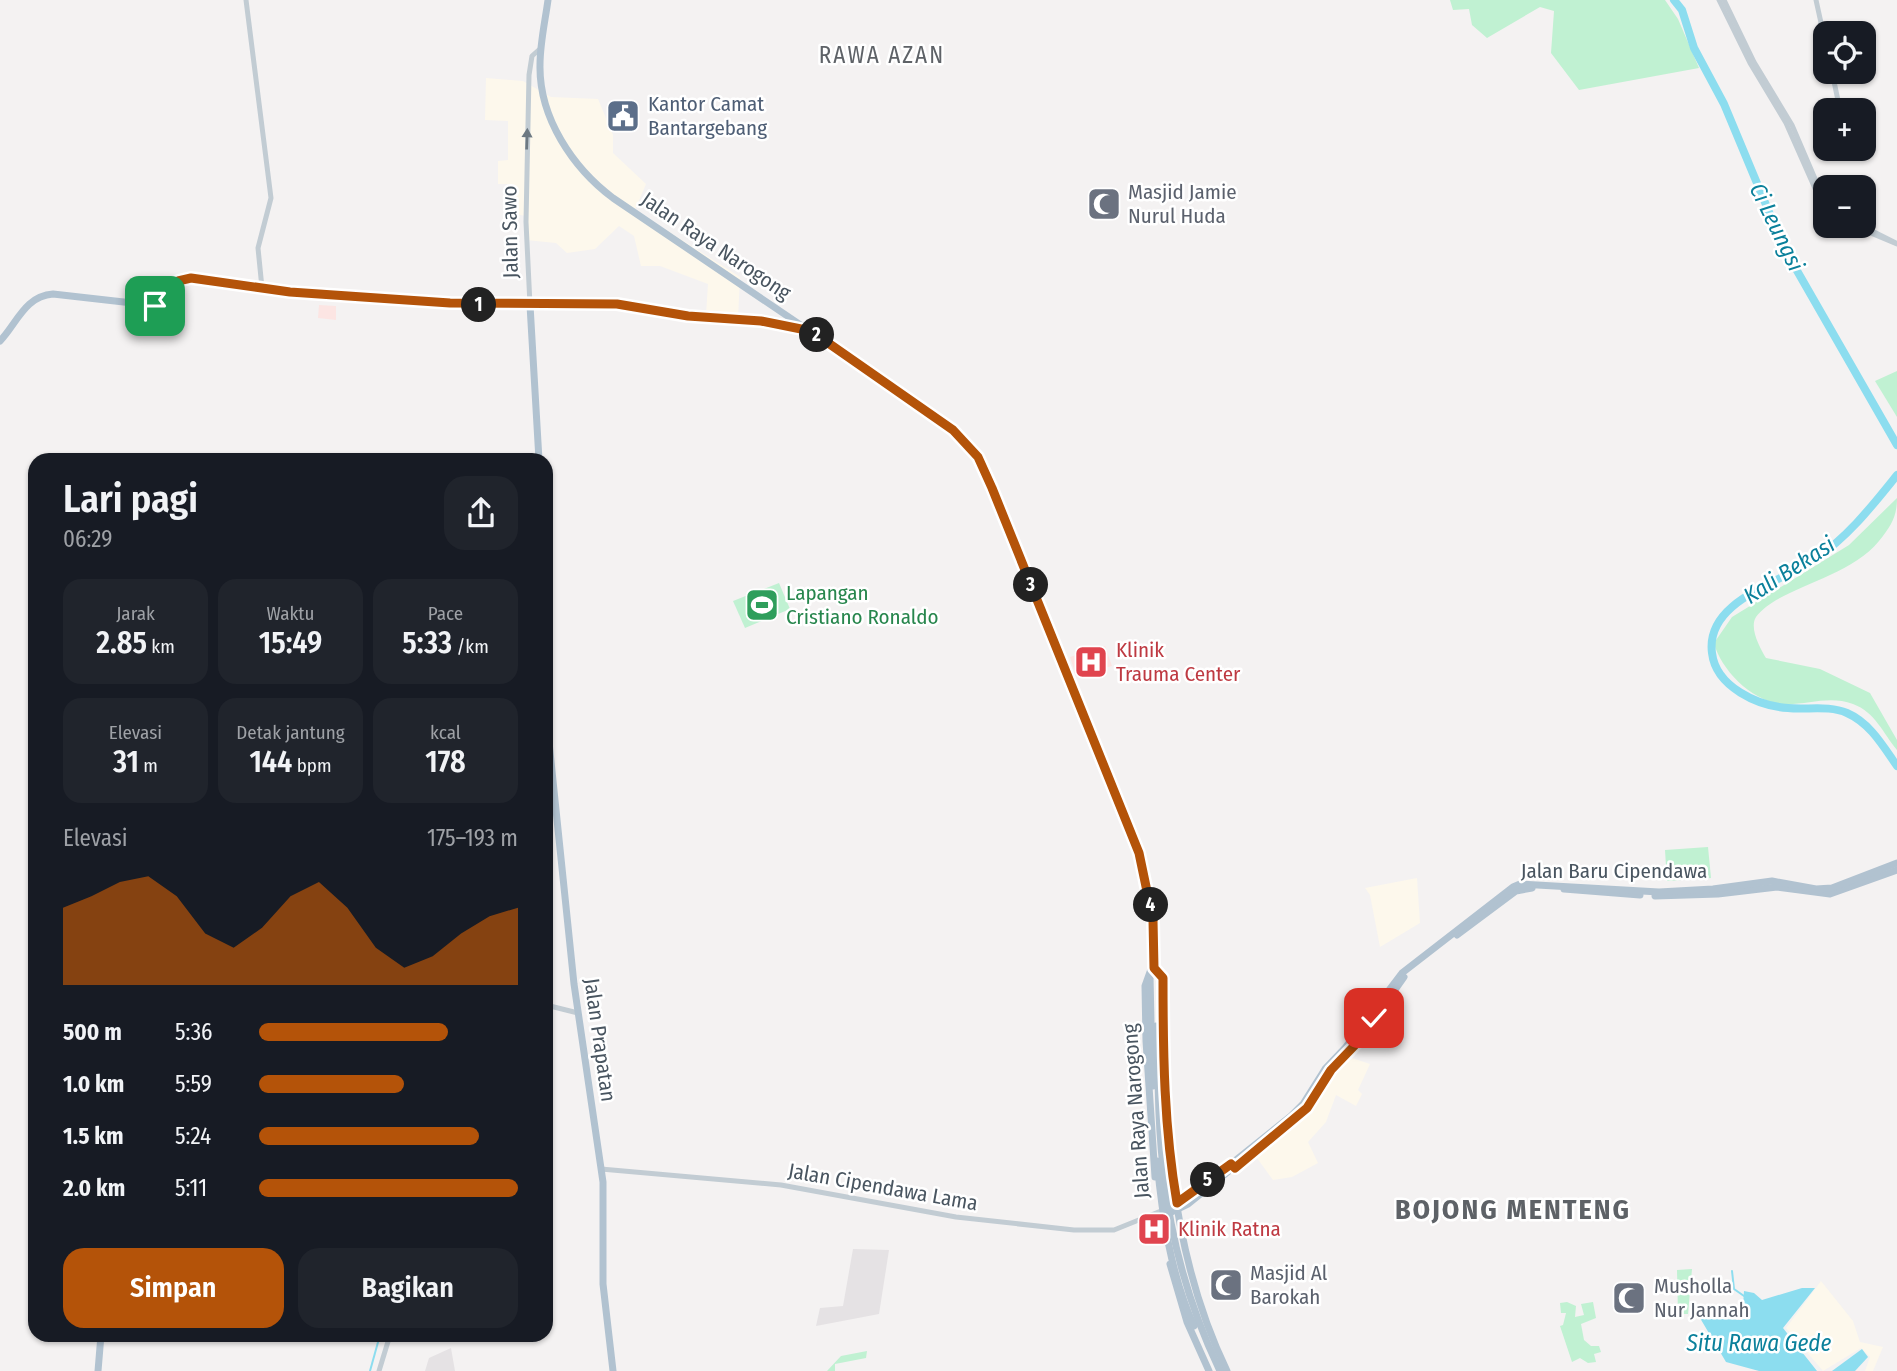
<!DOCTYPE html>
<html lang="id">
<head>
<meta charset="utf-8">
<style>
	:root { --surface:#171b24; --page:#20242c; --text:#f1f3f6; --muted:#9ea1a6; --accent:#b45309 }
	body { margin:0; font-family:"Fira Sans Condensed",sans-serif; background:var(--page); color:var(--text); height:100vh; display:flex; flex-direction:column; font-size:26px; white-space:nowrap }
	* { box-sizing:border-box; margin:0 }
	p { font-size:23px; color:var(--muted) }
	.icon { flex:none; width:38px; height:38px; fill:none; stroke:currentColor; stroke-width:2; stroke-linecap:round; stroke-linejoin:round }
	.map { position:relative; flex:1; overflow:hidden }
	.panel { position:absolute; left:28px; top:453px; width:525px; height:889px; display:flex; flex-direction:column; background:var(--surface); border-radius:21px; box-shadow:0 2px 5px #0004 }
	.panel>* { flex:none }
	.tools { position:absolute; left:1813px; top:21px; display:grid; gap:14px }
	.tools a { display:grid; place-items:center; width:63px; height:63px; border-radius:14px; background:var(--surface); box-shadow:0 2px 5px #0004; font-size:35px }
	.pin { position:absolute; display:grid; place-items:center; width:60px; height:60px; color:#fff; margin:-30px; border-radius:14px; box-shadow:0 4px 10px #0006 }
	.km { position:absolute; width:35px; height:35px; margin:-18px; border-radius:50%; background:#222; color:#fff; font-size:19px; line-height:35px; text-align:center }
	.round { display:grid; place-items:center; flex:none; width:74px; height:74px; border-radius:21px; background:var(--page) }
	.overview { display:flex; align-items:center; justify-content:space-between; height:119px; padding:0 35px }
	h1 { font-size:38px; font-weight:600; line-height:52px }
	.metrics { display:grid; grid-template-columns:repeat(3,1fr); gap:10px; height:119px; padding:7px 35px }
	.metrics div { display:grid; align-content:center; border-radius:18px; background:var(--page); text-align:center }
	.metrics b { font-size:30px; font-weight:600 }
	.metrics small { font-size:19px; font-weight:400 }
	.metrics p { font-size:19px }
	.chart { height:196px; padding:14px 35px }
	.chart p { display:flex; justify-content:space-between }
	.chart svg { width:100%; height:126px; margin-top:7px; fill:var(--accent); opacity:.7 }
	.button { display:flex; gap:14px; margin-top:auto; padding:14px 35px }
	.button a { flex:1; height:80px; border-radius:21px; background:var(--accent); color:#fff; font-size:28px; font-weight:600; line-height:80px; text-align:center }
	.button a+a { background:var(--page); color:var(--text) }
	ul { padding:0 35px; list-style:none; font-size:23px }
	li { display:grid; grid-template-columns:112px 84px 1fr; align-items:center; height:52px }
	li i { height:18px; border-radius:9px; background:var(--accent) }
	.map>svg:first-child { display:block }
	.commercial { fill:#fdf8ec }
	.education { fill:#e5e2e4 }
	.medical { fill:#fce5e3 }
	.green { fill:#c0f1d2 }
	.water { fill:#8cddef }
	.lines { fill:none; stroke-linecap:round; stroke-linejoin:round }
	.stream { stroke:#8cddef; stroke-width:2 }
	.river { stroke:#8cddef; stroke-width:8 }
	.minor { stroke:#c2ccd3; stroke-width:5 }
	.major { stroke:#b1c2d0; stroke-width:7 }
	.major-bridge { stroke:#b1c2d0; stroke-width:7 }
	.oneway { fill:#6d7982 }
	.route-casing { stroke:#fff; stroke-width:14 }
	.route { stroke:#b45309; stroke-width:9 }
	.labels { text-anchor:middle; stroke-width:5; stroke-linejoin:round; paint-order:stroke }
	.service-label { font-size:21px; fill:#4e5e75; stroke:#fff; text-anchor:start }
	.worship-label { font-size:21px; fill:#5b616d; stroke:#fff; text-anchor:start }
	.street-label { font-size:21px; fill:#495560; stroke:#fff }
	.leisure-label { font-size:21px; fill:#27864d; stroke:#fff; text-anchor:start }
	.health-label { font-size:21px; fill:#be3a42; stroke:#fff; text-anchor:start }
	.neighbourhood-label { font-size:23px; letter-spacing:2px; fill:#5e6267; stroke:#fff }
	.water-label { font-size:23px; font-style:italic; fill:#0a809b; stroke:#fff }
	.district-label { font-size:28px; font-weight:bold; letter-spacing:2px; fill:#5e6267; stroke:#fff }
</style>
</head>
<body>
<div class="map">
<svg width="1897" height="1371" viewBox="0 0 1897 1371">
	<rect width="100%" height="100%" fill="#f4f2f2"/>
	<!-- commercial -->
	<g class="commercial">
		<path d="M486 78 523 81 551 97 598 99 613 135V153L646 184 635 210 740 277 738 319 706 315 708 284 660 266H641L634 236 619 226 595 249 567 253 556 243 526 240 527 216 513 214V184H498V161L508 160V121L485 120Z"/>
		<path d="M1417 878 1420 923 1380 947 1370 895 1365 888Z"/>
		<path d="M1352 1058 1370 1064 1358 1090 1362 1094 1356 1106 1336 1095 1326 1122 1308 1142 1318 1163 1292 1177 1273 1180 1257 1158 1305 1116 1338 1066Z"/>
		<path d="M1821 1281 1853 1321 1860 1342 1883 1347 1873 1371H1865L1870 1357 1861 1348 1823 1371 1786 1328Z"/>
	</g>
	<!-- education -->
	<g class="education">
		<path d="M853 1249 889 1250 879 1314 816 1326 820 1308 843 1306Z"/>
		<path d="M451 1348 455 1371H425L429 1358Z"/>
	</g>
	<!-- medical -->
	<g class="medical">
		<path d="M319 305 336 306V320L318 318Z"/>
		<path d="M1105 646 1112 666 1076 676 1070 657Z"/>
	</g>
	<!-- green -->
	<g class="green">
		<path d="M1450 0H1665L1678 19 1699 68 1579 90 1551 53 1554 11 1540 7 1487 38 1472 25 1469 9 1453 10Z"/>
		<path d="M1897 371V417L1875 381Z"/>
		<path d="M1897 498C1897 517 1891 526 1879 541 1847 580 1778 587 1756 617 1749 628 1760 648 1766 658L1820 669 1870 693 1897 740V750C1883 733 1875 712 1853 704 1829 695 1808 705 1784 704 1753 703 1721 670 1714 643L1732 617 1849 545Z"/>
		<path d="M779 583 790 609 745 628 733 601Z"/>
		<path d="M1708 847 1711 878 1667 881 1665 850Z"/>
		<path d="M1692 1269 1688 1314H1678L1677 1270Z"/>
		<path d="M1567 1302 1576 1306 1575 1317 1584 1315 1581 1304 1593 1302 1596 1318 1581 1324 1584 1340 1591 1346H1599L1601 1352 1594 1354 1596 1362 1588 1363 1580 1358 1572 1362 1560 1326 1563 1325 1566 1313H1561L1560 1303Z"/>
		<path d="M867 1351 866 1358 835 1364V1371H827L841 1356Z"/>
	</g>
	<!-- water -->
	<g class="water">
		<path d="M1802 1288H1815L1783 1328 1817 1371H1759L1726 1362 1700 1318 1742 1320 1744 1291 1754 1293 1762 1300Z"/>
		<path d="M1862 1349 1868 1357 1855 1371H1832Z"/>
	</g>
	<g class="lines">
		<!-- stream -->
		<g class="stream">
			<path d="M1732 1271 1734 1289 1744 1296"/>
			<path d="M370 1371 380 1335"/>
		</g>
		<!-- river -->
		<g class="river">
			<path d="M1674 0 1682 10 1694 48 1724 104 1784 248 1897 445"/>
			<path d="M1897 475C1872 506 1848 537 1815 559 1783 582 1705 600 1712 653 1716 687 1758 706 1788 708 1807 710 1829 705 1847 713 1870 723 1883 746 1897 766"/>
		</g>
		<!-- minor -->
		<g class="minor">
			<path d="M246 0 271 198 258 248 262 288"/>
			<path d="M1719 0 1750 63 1786 123 1825 211"/>
			<path d="M1724 0 1754 62 1792 125 1825 202"/>
			<path d="M1816 0 1825 41"/>
			<path d="M1832 72 1840 110"/>
			<path d="M1852 149 1854 156"/>
			<path d="M1854 226 1897 244"/>
			<path d="M1862 226 1896 243"/>
			<path d="M530 305 526 222 529 75 532 56 541 48"/>
			<path d="M546 1005 578 1013"/>
			<path d="M601 1169 781 1185 956 1217 1074 1230H1114L1161 1211"/>
			<path d="M379 1371 390 1335"/>
		</g>
		<!-- major -->
		<g class="major">
			<path d="M548 0C545 22 540 43 540 65 539 118 573 168 613 198L935 416 971 447 984 468 1123 810 1148 888 1154 961 1145 986 1146 1041 1155 1177"/>
			<path d="M530 305 539 460"/>
			<path d="M0 341C17 323 25 296 53 294L159 306 170 301 178 281 183 278 290 292 467 304H617L688 316 761 321 808 330"/>
			<path d="M546 713 574 984 603 1182V1284L613 1371"/>
			<path d="M1564 889 1640 895"/>
			<path d="M1655 896 1718 894 1777 887 1830 894 1897 870"/>
			<path d="M1457 935 1516 891 1532 888"/>
			<path d="M1154 968 1163 978C1163 1112 1168 1249 1227 1371"/>
			<path d="M1150 976 1152 1067"/>
			<path d="M1156 1026 1158 1066"/>
			<path d="M1165 1209 1231 1164 1291 1116 1303 1104 1325 1069 1345 1048 1402 973 1513 887 1520 884 1659 892 1713 889 1772 881 1816 889 1832 888 1897 863"/>
			<path d="M1165 1215 1188 1204 1307 1108 1331 1070 1357 1044 1404 977"/>
			<path d="M1170 1264 1187 1322 1209 1371"/>
			<path d="M98 1371 101 1335"/>
		</g>
		<!-- major-bridge -->
		<g class="major-bridge">
			<path d="M1158 1066C1158 1177 1172 1271 1220 1371"/>
			<path d="M1152 1067 1153 1086"/>
			<path d="M1157 1161C1162 1216 1171 1275 1194 1326"/>
		</g>
	</g>
	<!-- one-way arrows -->
	<defs><path id="oneway-solid" d="M-6-.8H1V-3.2L6.5 0L1 3.2V.8H-6Z" transform="scale(1.75)"/></defs>
	<use class="oneway" href="#oneway-solid" transform="translate(527 139) rotate(-88)"/>
	<g class="lines">
		<defs>
			<path id="route" d="M155 306 168 303 178 281 191 278 290 292 450 303 617 304 688 316 761 321 811 331 953 430 978 457 992 488 1139 853 1153 920 1154 968 1163 978C1163 1054 1164 1128 1177 1203L1231 1164 1235 1168 1307 1108 1331 1070 1356 1044 1374 1018"/>
		</defs>
		<!-- route casing -->
		<use href="#route" class="route-casing"/>
		<!-- route -->
		<use href="#route" class="route"/>
	</g>
	<!-- icons -->
	<defs>
		<symbol id="civic-square" viewBox="-11 -11 22 22"><rect x="-9" y="-9" width="18" height="18" rx="4" fill="#5c6f8a" stroke="#fff"/><path d="M-.6-6.5H3V-4.5H.6V-3L4-1V1h2V6H-6V1h2V-1L-.6-3ZM-1.2 2.5V6h2.4V2.5Z" fill="#fff"/></symbol>
		<symbol id="mosque-square" viewBox="-11 -11 22 22"><rect x="-9" y="-9" width="18" height="18" rx="4" fill="#6b7280" stroke="#fff"/><path d="M3.5-4.9A6 6 0 1 0 3.5 4.9A5 5 0 1 1 3.5-4.9Z" fill="#fff"/></symbol>
		<symbol id="stadium-square" viewBox="-11 -11 22 22"><rect x="-9" y="-9" width="18" height="18" rx="4" fill="#2e9e5b" stroke="#fff"/><path d="M0-5a6.5 5 0 1 0 0 10a6.5 5 0 1 0 0-10ZM-3.5-1.8h7v3.6h-7Z" fill="#fff"/></symbol>
		<symbol id="hospital-square" viewBox="-11 -11 22 22"><rect x="-9" y="-9" width="18" height="18" rx="4" fill="#e0444e" stroke="#fff"/><path d="M-5-5h3v3.5h4V-5h3V5h-3V1.5h-4V5h-3Z" fill="#fff"/></symbol>
	</defs>
	<g fill-rule="evenodd">
		<use href="#civic-square" x="604" y="97" width="38" height="38"/>
		<use href="#mosque-square" x="1085" y="185" width="38" height="38"/>
		<use href="#stadium-square" x="743" y="586" width="38" height="38"/>
		<use href="#hospital-square" x="1072" y="643" width="38" height="38"/>
		<use href="#hospital-square" x="1135" y="1210" width="38" height="38"/>
		<use href="#mosque-square" x="1207" y="1266" width="38" height="38"/>
		<use href="#mosque-square" x="1610" y="1279" width="38" height="38"/>
	</g>
	<g class="labels">
		<!-- service labels -->
		<g class="service-label">
			<text x="648" y="111">Kantor Camat<tspan x="648" dy="24">Bantargebang</tspan></text>
		</g>
		<!-- worship labels -->
		<g class="worship-label">
			<text x="1128" y="199">Masjid Jamie<tspan x="1128" dy="24">Nurul Huda</tspan></text>
			<text x="1250" y="1280">Masjid Al<tspan x="1250" dy="24">Barokah</tspan></text>
			<text x="1654" y="1293">Musholla<tspan x="1654" dy="24">Nur Jannah</tspan></text>
		</g>
		<!-- street labels -->
		<g class="street-label">
			<text transform="translate(510 232) rotate(-91)" y="7">Jalan Sawo</text>
			<text transform="translate(716 246) rotate(34)" y="7">Jalan Raya Narogong</text>
			<text x="1614" y="878">Jalan Baru Cipendawa</text>
			<text transform="translate(600 1040) rotate(82)" y="7">Jalan Prapatan</text>
			<text transform="translate(1136 1111) rotate(-94)" y="7">Jalan Raya Narogong</text>
			<text transform="translate(883 1187) rotate(10)" y="7">Jalan Cipendawa Lama</text>
		</g>
		<!-- leisure labels -->
		<g class="leisure-label">
			<text x="786" y="600">Lapangan<tspan x="786" dy="24">Cristiano Ronaldo</tspan></text>
		</g>
		<!-- health labels -->
		<g class="health-label">
			<text x="1116" y="657">Klinik<tspan x="1116" dy="24">Trauma Center</tspan></text>
			<text x="1178" y="1236">Klinik Ratna</text>
		</g>
		<!-- neighbourhood labels -->
		<g class="neighbourhood-label">
			<text x="882" y="63">RAWA AZAN</text>
		</g>
		<!-- water labels -->
		<g class="water-label">
			<text transform="translate(1777 227) rotate(64)" y="8">Ci Leungsi</text>
			<text transform="translate(1789 570) rotate(-33)" y="8">Kali Bekasi</text>
			<text x="1759" y="1351">Situ Rawa Gede</text>
		</g>
		<!-- district labels -->
		<g class="district-label">
			<text x="1513" y="1219">BOJONG MENTENG</text>
		</g>
	</g>
</svg>
<div class="tools">
<a><svg class="icon" aria-label="locate" viewBox="0 0 24 24"><circle cx="12" cy="12" r="6"/><path d="M12 2v4M12 18v4M2 12h4M18 12h4"/></svg></a>
<a>+</a>
<a>−</a>
</div>
<div class="pin" style="left:155px;top:306px;background:#1e9e55"><svg class="icon" aria-label="arrive" viewBox="0 0 24 24"><path d="M6 21V4h12l-3 4 3 4H6"/></svg></div>
<div class="pin" style="left:1374px;top:1018px;background:#d93025"><svg class="icon" aria-label="check" viewBox="0 0 24 24"><path d="M5 12l5 5 9-10"/></svg></div>
<b class="km" style="left:479px;top:305px">1</b>
<b class="km" style="left:817px;top:335px">2</b>
<b class="km" style="left:1031px;top:585px">3</b>
<b class="km" style="left:1151px;top:905px">4</b>
<b class="km" style="left:1208px;top:1180px">5</b>
<section class="panel">
<div class="overview"><div><h1>Lari pagi</h1><p>06:29</p></div><a class="round"><svg class="icon" aria-label="share" viewBox="0 0 24 24"><path d="M12 15V3M7 8l5-5 5 5M5 13v7h14v-7"/></svg></a></div>
<div class="metrics">
<div><p>Jarak</p><b>2.85<small> km</small></b></div>
<div><p>Waktu</p><b>15:49</b></div>
<div><p>Pace</p><b>5:33<small> /km</small></b></div>
</div>
<div class="metrics">
<div><p>Elevasi</p><b>31<small> m</small></b></div>
<div><p>Detak jantung</p><b>144<small> bpm</small></b></div>
<div><p>kcal</p><b>178</b></div>
</div>
<div class="chart"><p><span>Elevasi</span>175–193 m</p>
<svg viewBox="0 0 160 44" preserveAspectRatio="none"><path d="M0 44V17L10 13L20 8L30 6L40 13L50 26L60 31L70 24L80 13L90 8L100 17L110 31L120 38L130 34L140 26L150 20L160 17V44z"/></svg>
</div>
<ul>
<li><b>500 m</b>5:36<i style="width:73%"></i></li>
<li><b>1.0 km</b>5:59<i style="width:56%"></i></li>
<li><b>1.5 km</b>5:24<i style="width:85%"></i></li>
<li><b>2.0 km</b>5:11<i style="width:100%"></i></li>
</ul>
<div class="button"><a>Simpan</a><a>Bagikan</a></div>
</section>
</div>
</body>
</html>
